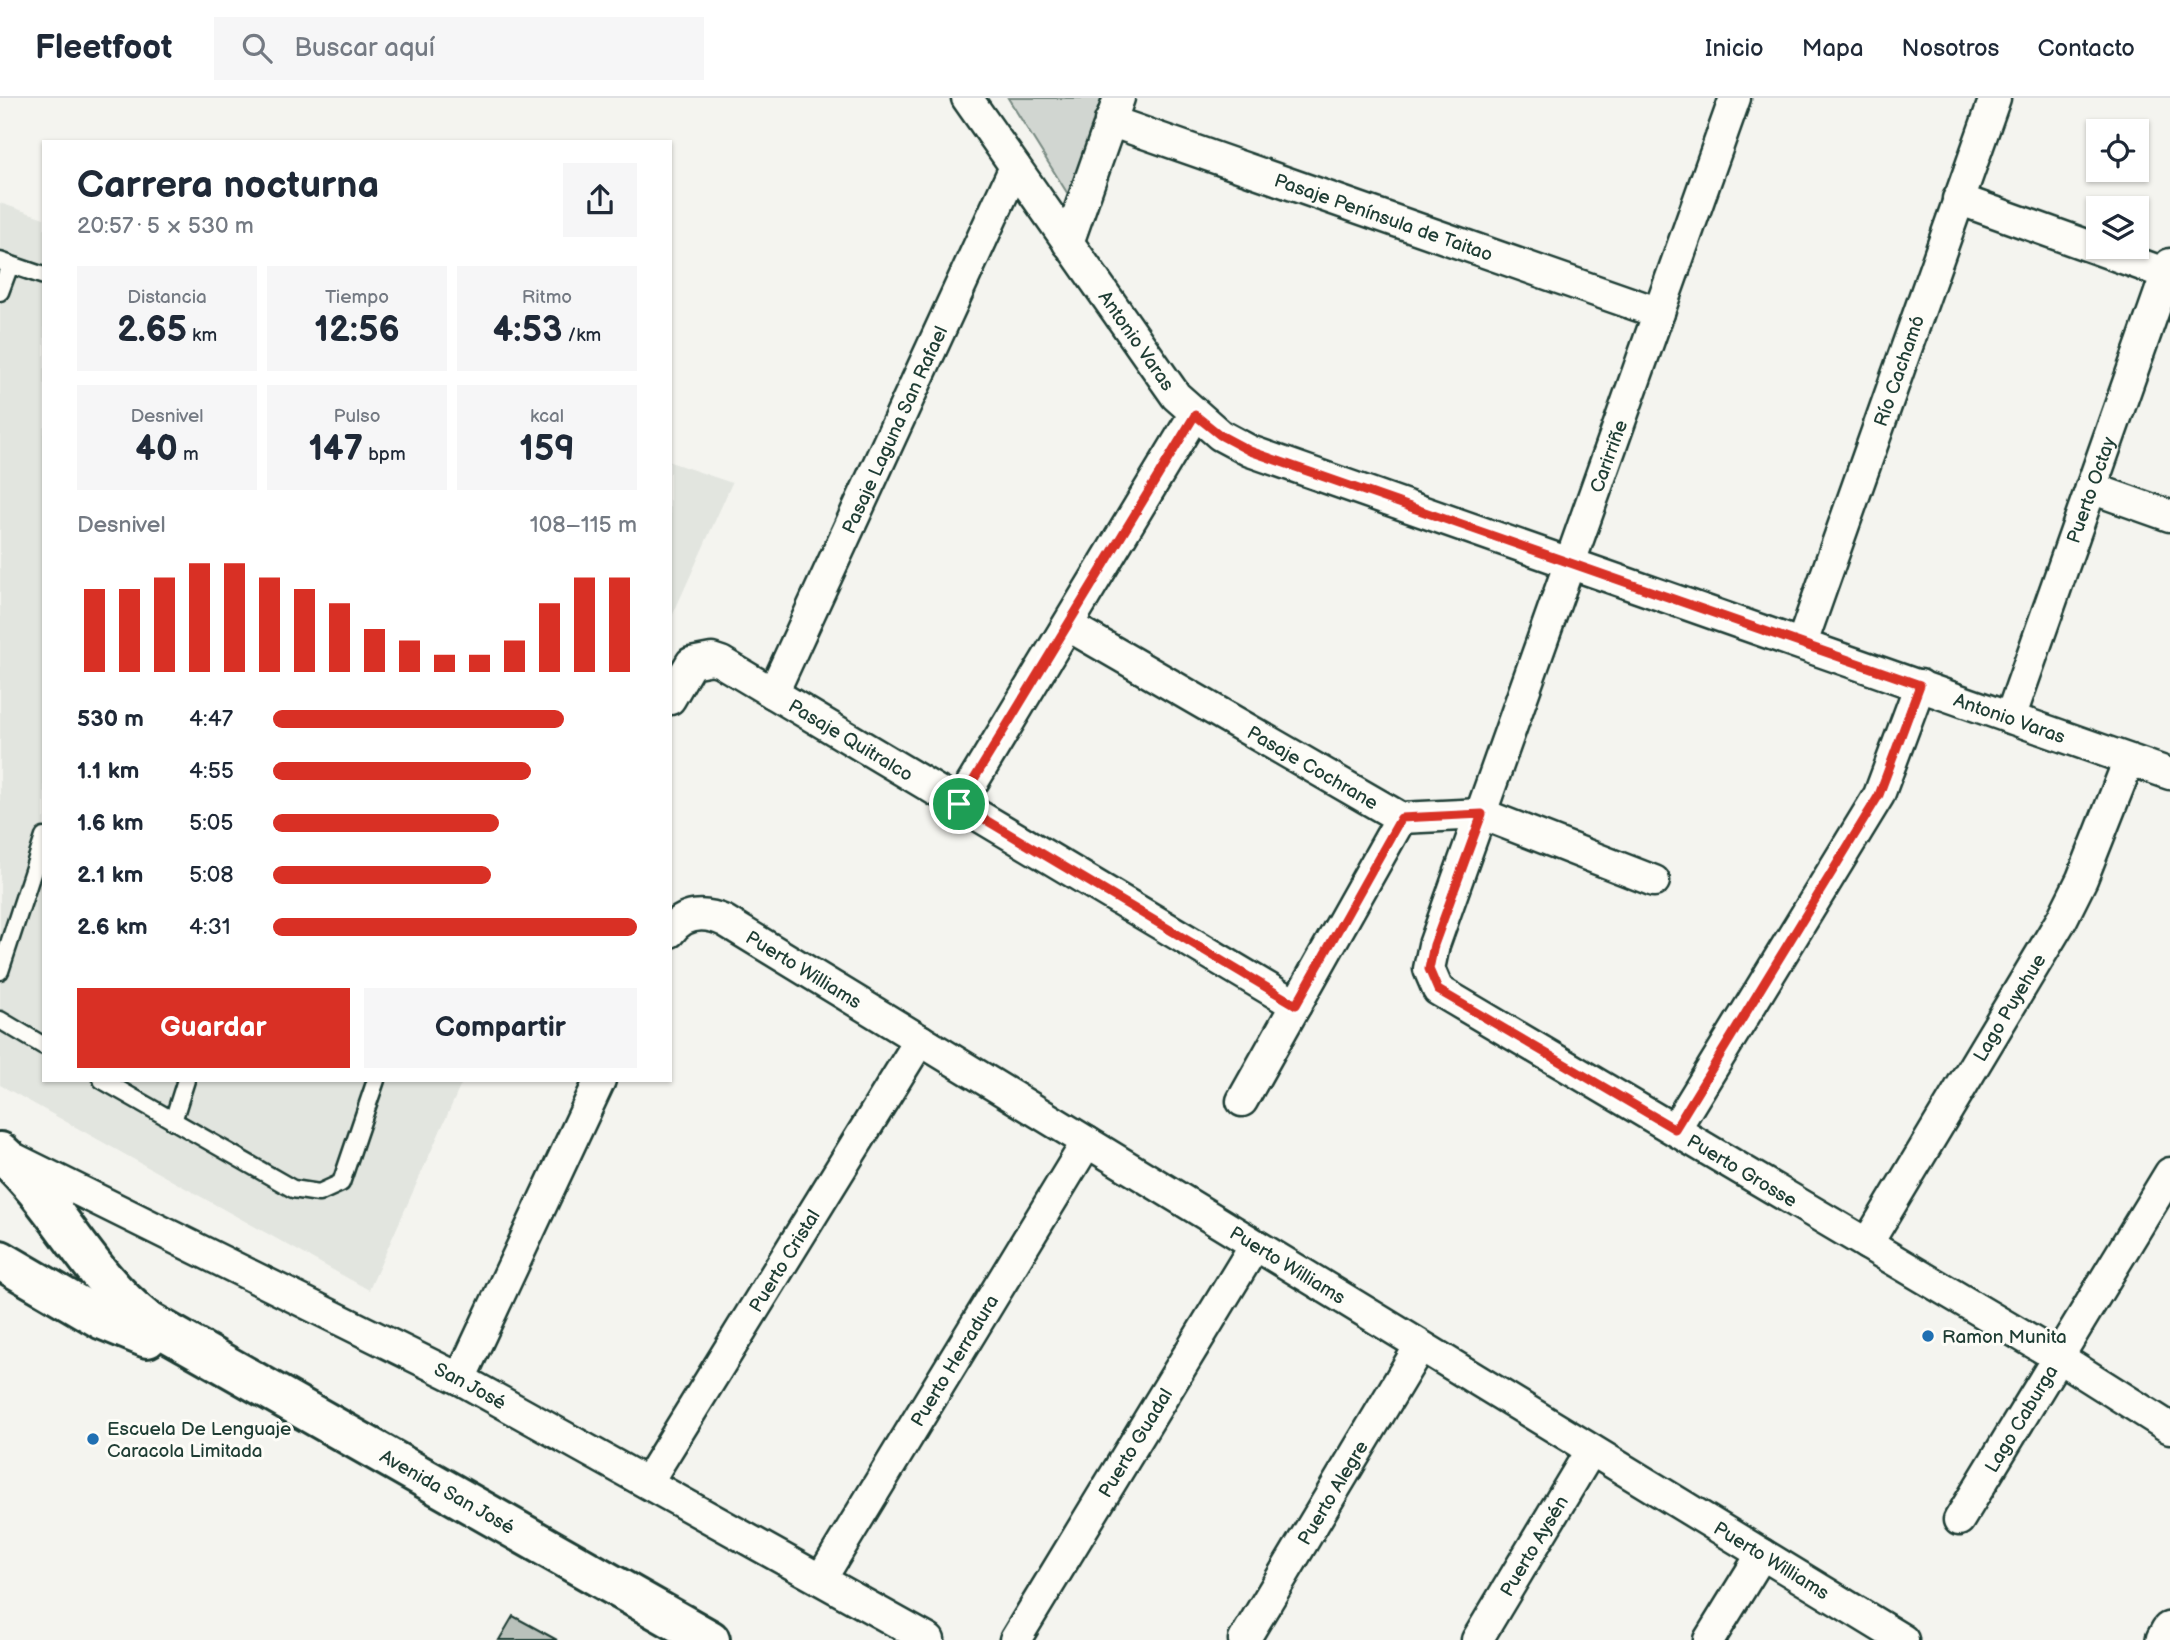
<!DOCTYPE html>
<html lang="es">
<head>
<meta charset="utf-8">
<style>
	:root { --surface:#fff; --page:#f6f6f7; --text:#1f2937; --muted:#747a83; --line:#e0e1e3; --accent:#d93025 }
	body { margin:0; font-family:"Balsamiq Sans",sans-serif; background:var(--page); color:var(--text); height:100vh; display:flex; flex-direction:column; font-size:26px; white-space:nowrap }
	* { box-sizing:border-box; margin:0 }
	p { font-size:23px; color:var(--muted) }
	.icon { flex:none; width:38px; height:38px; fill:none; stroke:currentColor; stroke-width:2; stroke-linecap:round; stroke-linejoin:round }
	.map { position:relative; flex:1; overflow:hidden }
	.panel { position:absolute; left:42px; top:42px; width:630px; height:942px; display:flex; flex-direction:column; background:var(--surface); border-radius:0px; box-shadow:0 2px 5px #0004 }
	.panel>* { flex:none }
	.tools { position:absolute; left:2086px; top:21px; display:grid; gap:14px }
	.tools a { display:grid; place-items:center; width:63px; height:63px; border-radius:0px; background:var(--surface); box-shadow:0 2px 5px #0004; font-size:35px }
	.pin { position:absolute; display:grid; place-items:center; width:60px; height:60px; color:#fff; margin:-30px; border:4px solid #fff; border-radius:50%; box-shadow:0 2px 7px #0007 }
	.round { display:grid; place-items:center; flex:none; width:74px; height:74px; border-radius:0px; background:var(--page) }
	.summary { display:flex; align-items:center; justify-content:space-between; height:119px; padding:0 35px }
	h1 { font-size:38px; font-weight:700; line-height:52px }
	.stats { display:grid; grid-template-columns:repeat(3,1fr); gap:10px; height:119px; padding:7px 35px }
	.stats div { display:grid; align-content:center; border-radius:0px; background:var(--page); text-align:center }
	.stats b { font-size:35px; font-weight:700 }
	.stats small { font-size:19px; font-weight:400 }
	.stats p { font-size:19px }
	.chart { height:196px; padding:14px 35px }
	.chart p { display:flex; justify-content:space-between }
	.chart svg { width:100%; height:126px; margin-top:7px; stroke:var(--accent); stroke-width:6 }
	.button { display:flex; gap:14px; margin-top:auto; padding:14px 35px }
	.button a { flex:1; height:80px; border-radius:0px; background:var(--accent); color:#fff; font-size:28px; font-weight:700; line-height:80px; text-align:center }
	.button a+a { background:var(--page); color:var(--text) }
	ul { padding:0 35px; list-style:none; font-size:23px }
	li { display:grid; grid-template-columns:112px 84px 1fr; align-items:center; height:52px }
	li i { height:18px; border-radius:9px; background:var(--accent) }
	header { display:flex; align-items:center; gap:42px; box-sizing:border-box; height:98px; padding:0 35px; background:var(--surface); border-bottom:2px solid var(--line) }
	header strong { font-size:33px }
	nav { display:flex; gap:38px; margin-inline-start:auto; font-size:24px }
	.search { width:490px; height:63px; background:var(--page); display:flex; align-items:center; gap:18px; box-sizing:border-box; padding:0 24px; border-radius:0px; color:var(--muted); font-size:26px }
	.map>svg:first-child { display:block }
	.built { fill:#e2e5df }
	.green { fill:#d1d6d1; stroke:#788a82; stroke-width:2 }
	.building { fill:#b9c1bb; stroke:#1f3d34; stroke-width:2 }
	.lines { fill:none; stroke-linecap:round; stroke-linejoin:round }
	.service-casing { stroke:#1f3d34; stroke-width:21 }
	.minor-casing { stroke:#1f3d34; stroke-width:35 }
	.tertiary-casing { stroke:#1f3d34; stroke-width:42 }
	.primary-casing { stroke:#1f3d34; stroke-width:44 }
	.service { stroke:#fdfcf7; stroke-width:16 }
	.minor { stroke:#fdfcf7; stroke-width:30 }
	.tertiary { stroke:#fdfcf7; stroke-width:37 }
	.primary { stroke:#fdfcf7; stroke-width:38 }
	.route-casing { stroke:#fff; stroke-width:14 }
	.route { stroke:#d93025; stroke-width:9 }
	.poi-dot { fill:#1f6fb2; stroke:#fdfcf7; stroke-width:2.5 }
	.labels { text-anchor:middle; stroke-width:6; stroke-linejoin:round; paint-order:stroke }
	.street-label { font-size:19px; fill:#1f3d34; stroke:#fdfcf7 }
	.poi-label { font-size:19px; fill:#1f3d34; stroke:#fdfcf7; text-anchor:start }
</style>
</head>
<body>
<header>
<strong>Fleetfoot</strong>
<div class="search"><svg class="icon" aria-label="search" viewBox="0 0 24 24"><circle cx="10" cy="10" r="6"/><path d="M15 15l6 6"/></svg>Buscar aquí</div>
<nav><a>Inicio</a><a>Mapa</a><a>Nosotros</a><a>Contacto</a></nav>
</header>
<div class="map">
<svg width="2170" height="1542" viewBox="0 0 2170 1542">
	<rect width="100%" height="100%" fill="#f4f4ef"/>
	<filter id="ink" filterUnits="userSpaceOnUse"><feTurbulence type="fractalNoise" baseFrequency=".0143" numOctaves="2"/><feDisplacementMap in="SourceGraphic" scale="14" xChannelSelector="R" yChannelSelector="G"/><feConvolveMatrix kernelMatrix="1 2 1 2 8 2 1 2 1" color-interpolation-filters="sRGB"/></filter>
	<g filter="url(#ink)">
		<!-- built -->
		<g class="built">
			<path d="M0 105 44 120V982H463L369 1192 0 987Z"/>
			<path d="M670 364 732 385 670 523Z"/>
		</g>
		<!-- green -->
		<path class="green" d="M1008 0H1110L1071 101Z"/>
		<!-- building -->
		<path class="building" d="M513 1518 557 1542H499Z"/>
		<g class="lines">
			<defs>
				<g id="service">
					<path d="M0 163 44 178"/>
					<path d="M0 194 10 167"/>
					<path d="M0 873 44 739"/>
					<path d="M0 922 44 948"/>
					<path d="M102 982 293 1091 319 1095 341 1085 376 982"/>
					<path d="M173 1023 186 982"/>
				</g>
				<g id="minor">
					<path id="s1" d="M967 0 1176 298 1220 337 1250 353 2170 676"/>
					<path id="s2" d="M1735 0 1434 847 1429 871 1438 892 2058 1259 2170 1330"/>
					<path id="s3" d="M1110 23 1659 215"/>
					<path d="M1958 101 2170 177"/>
					<path d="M1068 145 1119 0"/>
					<path d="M2091 390 2170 418"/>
					<path id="s4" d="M1069 528 1401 720 1482 716 1654 783"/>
					<path id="s5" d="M1802 545 1995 0"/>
					<path id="s6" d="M773 595 1015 69"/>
					<path id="s7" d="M670 601 691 565 712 561 721 564 1296 907"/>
					<path id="s8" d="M2010 620 2170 166"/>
					<path d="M959 707 1194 317"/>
					<path id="s9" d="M670 834C684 814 705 814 725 823L1903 1542"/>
					<path d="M1242 1003 1401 720"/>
					<path d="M1675 1031 1879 697 1920 587"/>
					<path id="s10" d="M13 1060 460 1281 929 1542"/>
					<path id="s11" d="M1867 1146 2062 821 2082 781 2129 662"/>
					<path d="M460 1281 600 982"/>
					<path id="s12" d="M648 1383 920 942"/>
					<path id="s13" d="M1959 1422 2170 1075"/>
					<path id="s14" d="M821 1481 1087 1044"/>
					<path id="s15" d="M1015 1542 1255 1147"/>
					<path id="s16" d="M1244 1542 1420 1248"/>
					<path id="s17" d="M1477 1542 1591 1352"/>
					<path d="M1709 1542 1762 1456"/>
				</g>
				<path id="tertiary" d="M2165 1542 2170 1533"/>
				<g id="primary">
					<path id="s18" d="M0 1054C57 1105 86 1175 146 1222L710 1542"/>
					<path d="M0 1162 103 1222 147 1240"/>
				</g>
			</defs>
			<!-- service casing -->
			<use href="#service" class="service-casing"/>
			<!-- minor casing -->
			<use href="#minor" class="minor-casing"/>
			<!-- tertiary casing -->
			<use href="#tertiary" class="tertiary-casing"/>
			<!-- primary casing -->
			<use href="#primary" class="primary-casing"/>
			<!-- service -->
			<use href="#service" class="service"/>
			<!-- minor -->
			<use href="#minor" class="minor"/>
			<!-- tertiary -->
			<use href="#tertiary" class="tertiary"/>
			<!-- primary -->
			<use href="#primary" class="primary"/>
		</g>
	</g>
	<g class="lines" filter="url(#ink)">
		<defs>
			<path id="route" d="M1195 317 1220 337 1250 353 1920 587 1879 697 1675 1031 1438 892 1429 871 1434 847 1482 716 1401 720 1296 907 959 706Z"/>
		</defs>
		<!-- route casing -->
		<use href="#route" class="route-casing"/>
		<!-- route -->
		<use href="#route" class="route"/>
	</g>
	<!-- markers -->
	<g class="poi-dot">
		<circle cx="1928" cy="1238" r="7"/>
		<circle cx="93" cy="1341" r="7"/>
	</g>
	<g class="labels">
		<!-- street labels -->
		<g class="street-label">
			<text dy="7" stroke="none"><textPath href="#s3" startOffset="290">Pasaje Península de Taitao</textPath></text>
			<text dy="7" stroke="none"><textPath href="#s1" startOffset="296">Antonio Varas</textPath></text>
			<text dy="7" stroke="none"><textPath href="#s5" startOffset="289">Río Cachamó</textPath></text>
			<text dy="7" stroke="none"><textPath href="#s6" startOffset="290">Pasaje Laguna San Rafael</textPath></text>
			<text transform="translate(1608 358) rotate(-70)" y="7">Carirriñe</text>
			<text dy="7" stroke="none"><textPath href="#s8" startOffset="242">Puerto Octay</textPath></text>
			<text dy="7" stroke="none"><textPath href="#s1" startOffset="1262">Antonio Varas</textPath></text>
			<text dy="7" stroke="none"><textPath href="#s7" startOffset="224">Pasaje Quitralco</textPath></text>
			<text dy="7" stroke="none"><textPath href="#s4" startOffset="282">Pasaje Cochrane</textPath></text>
			<text dy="7" stroke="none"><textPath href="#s9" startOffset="154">Puerto Williams</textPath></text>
			<text dy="7" stroke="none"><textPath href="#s11" startOffset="276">Lago Puyehue</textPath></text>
			<text dy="7" stroke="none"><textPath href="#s2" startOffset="1300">Puerto Grosse</textPath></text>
			<text dy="7" stroke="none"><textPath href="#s12" startOffset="259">Puerto Cristal</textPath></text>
			<text dy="7" stroke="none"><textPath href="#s9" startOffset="721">Puerto Williams</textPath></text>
			<text dy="7" stroke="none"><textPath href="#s14" startOffset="256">Puerto Herradura</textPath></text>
			<text dy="7" stroke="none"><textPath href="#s10" startOffset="511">San José</textPath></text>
			<text dy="7" stroke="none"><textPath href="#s13" startOffset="119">Lago Caburga</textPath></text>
			<text dy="7" stroke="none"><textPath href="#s15" startOffset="231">Puerto Guadal</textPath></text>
			<text dy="7" stroke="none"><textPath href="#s18" startOffset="570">Avenida San José</textPath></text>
			<text dy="7" stroke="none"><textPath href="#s16" startOffset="172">Puerto Alegre</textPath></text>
			<text dy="7" stroke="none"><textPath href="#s17" startOffset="110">Puerto Aysén</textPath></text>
			<text dy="7" stroke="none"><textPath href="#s9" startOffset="1288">Puerto Williams</textPath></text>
		</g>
		<!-- poi labels -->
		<g class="poi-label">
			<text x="1942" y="1245">Ramon Munita</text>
			<text x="107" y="1337">Escuela De Lenguaje<tspan x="107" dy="22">Caracola Limitada</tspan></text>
		</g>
	</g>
</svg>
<div class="tools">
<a><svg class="icon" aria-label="locate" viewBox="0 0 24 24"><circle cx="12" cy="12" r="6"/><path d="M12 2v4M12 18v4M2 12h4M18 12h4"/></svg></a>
<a><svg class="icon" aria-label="layers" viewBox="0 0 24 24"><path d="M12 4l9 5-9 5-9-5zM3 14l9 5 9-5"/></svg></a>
</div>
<div class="pin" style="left:959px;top:706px;background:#1e9e55"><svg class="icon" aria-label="arrive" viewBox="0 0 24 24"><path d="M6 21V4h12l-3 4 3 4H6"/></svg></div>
<section class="panel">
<div class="summary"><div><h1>Carrera nocturna</h1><p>20:57 · 5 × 530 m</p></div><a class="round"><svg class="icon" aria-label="share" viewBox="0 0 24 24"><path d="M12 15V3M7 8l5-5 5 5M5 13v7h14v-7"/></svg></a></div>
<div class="stats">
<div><p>Distancia</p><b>2.65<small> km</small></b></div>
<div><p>Tiempo</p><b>12:56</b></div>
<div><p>Ritmo</p><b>4:53<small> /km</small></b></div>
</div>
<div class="stats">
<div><p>Desnivel</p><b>40<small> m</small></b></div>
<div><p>Pulso</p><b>147<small> bpm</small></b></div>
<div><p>kcal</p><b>159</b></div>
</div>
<div class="chart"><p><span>Desnivel</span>108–115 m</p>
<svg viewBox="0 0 160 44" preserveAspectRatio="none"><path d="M5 44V15M15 44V15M25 44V11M35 44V6M45 44V6M55 44V11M65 44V15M75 44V20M85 44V29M95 44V33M105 44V38M115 44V38M125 44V33M135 44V20M145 44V11M155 44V11"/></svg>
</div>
<ul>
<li><b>530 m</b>4:47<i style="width:80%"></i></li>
<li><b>1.1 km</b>4:55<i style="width:71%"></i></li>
<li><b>1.6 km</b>5:05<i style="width:62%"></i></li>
<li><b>2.1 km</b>5:08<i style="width:60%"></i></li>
<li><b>2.6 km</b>4:31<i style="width:100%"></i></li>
</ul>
<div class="button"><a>Guardar</a><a>Compartir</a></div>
</section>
</div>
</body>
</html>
